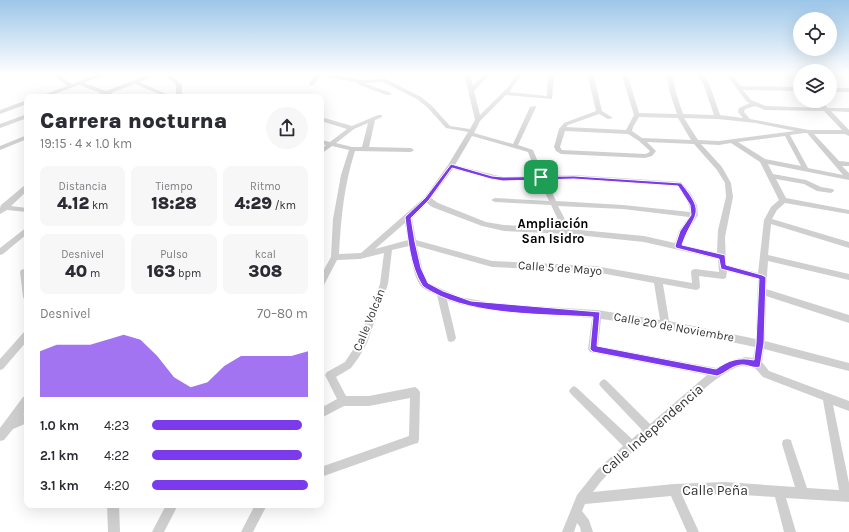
<!DOCTYPE html>
<html lang="es">
<head>
<meta charset="utf-8">
<style>
	:root { --surface:#fff; --page:#f7f7f7; --text:#2b2b33; --muted:#7c7c81; --accent:#7c3aed }
	body { margin:0; font-family:Karla,sans-serif; background:var(--page); color:var(--text); height:100vh; display:flex; flex-direction:column; font-size:15px; white-space:nowrap }
	* { box-sizing:border-box; margin:0 }
	p { font-size:13px; color:var(--muted) }
	.icon { flex:none; width:22px; height:22px; fill:none; stroke:currentColor; stroke-width:2; stroke-linecap:round; stroke-linejoin:round }
	.map { position:relative; flex:1; overflow:hidden }
	.drawer { position:absolute; left:24px; top:94px; width:300px; height:414px; display:flex; flex-direction:column; background:var(--surface); border-radius:8px; box-shadow:0 4px 16px #0002 }
	.drawer>* { flex:none }
	.tools { position:absolute; left:793px; top:12px; display:grid; gap:8px }
	.tools a { display:grid; place-items:center; width:44px; height:44px; border-radius:50%; background:var(--surface); box-shadow:0 4px 16px #0002; font-size:20px }
	.pin { position:absolute; display:grid; place-items:center; width:34px; height:34px; color:#fff; margin:-17px; border-radius:8px; box-shadow:0 2px 6px #0006 }
	.round { display:grid; place-items:center; flex:none; width:42px; height:42px; border-radius:21px; background:var(--page) }
	.summary { display:flex; align-items:center; justify-content:space-between; height:68px; padding:0 16px }
	h1 { font-size:22px; font-weight:800; line-height:30px }
	.metrics { display:grid; grid-template-columns:repeat(3,1fr); gap:6px; height:68px; padding:4px 16px }
	.metrics div { display:grid; align-content:center; border-radius:8px; background:var(--page); text-align:center }
	.metrics b { font-size:17px; font-weight:800 }
	.metrics small { font-size:11px; font-weight:400 }
	.metrics p { font-size:11px }
	.chart { height:112px; padding:8px 16px }
	.chart p { display:flex; justify-content:space-between }
	.chart svg { width:100%; height:72px; margin-top:4px; fill:var(--accent); opacity:.7 }
	ul { padding:0 16px; list-style:none; font-size:13px }
	li { display:grid; grid-template-columns:64px 48px 1fr; align-items:center; height:30px }
	li i { height:10px; border-radius:5px; background:var(--accent) }
	.map>svg:first-child { display:block }
	.lines { fill:none; stroke-linecap:round; stroke-linejoin:round }
	.minor { fill:#cfcfcf; fill-rule:evenodd }
	.route { fill:#7c3aed; stroke:#fff; fill-rule:evenodd }
	.labels { text-anchor:middle; stroke-width:4; stroke-linejoin:round; paint-order:stroke }
	.street-label { font-size:12px; fill:#323232; stroke:#fff }
	.neighbourhood-label { font-size:13px; font-weight:bold; fill:#000; stroke:#fff }
	.near-street-label { font-size:14px; fill:#323232; stroke:#fff }
</style>
</head>
<body>
<div class="map">
<svg width="849" height="532" viewBox="0 0 849 532">
	<rect width="100%" height="100%" fill="#fff"/>
	<g class="lines">
		<!-- minor -->
		<g class="minor">
			<path d="M51 73H57L72 84 101 73H109L84 83 106 91 147 75 150 77 149 78 139 82 171 96 166 97 135 84 111 93 120 97H112L106 95 101 97H93L101 93 79 85 46 97H38L67 86Z"/>
			<path d="M166 73H172V76L182 85V97H176V85L167 77Z"/>
			<path d="M316 73H326L360 80 386 79 421 97 432 106 450 126 470 129 475 120 464 73H470L473 86 485 73H491L474 91 480 115 509 86 517 73H523L509 92 547 96 548 73H554L552 99 506 95 480 121 474 133 513 144 530 107 535 106 536 107 518 145 533 150 544 176 574 175 681 182 691 194 697 205 698 215 687 232 682 245 717 253 718 230 726 197 725 183 717 170 694 144 647 142 656 151 652 156 645 158 561 154 556 151 554 147 559 129 564 123 596 111 587 73H593L602 111 613 118 608 119 599 114 568 125 566 127 626 130 634 115 621 73H627L639 113 677 114 670 93 666 73H672L676 93 683 114 714 115 703 83 695 73H701L709 83 720 115 743 118 738 112 739 108 750 103 747 102 725 73H731L741 86 800 87V91L743 90 751 100 766 106 821 108 815 101H821L828 108H849V112L831 111 849 130V136L845 134H814L839 161 849 162V166H842L849 173V180L768 164 773 174 806 180 821 187 833 189 834 191 831 193 817 191 804 184 776 179 786 198 849 210V214L785 203 777 210 772 219 849 242V248L771 224 768 255 849 274V280L768 261 766 289 849 315V323L766 296 765 341 849 363V371L764 349 762 362 769 371 849 401V411L833 405 849 483V502L786 498 796 532H784L775 497 725 494 682 495 699 532H687L671 496 585 504 582 511 589 520 593 532H581L580 527 577 523 574 532H562L577 495 597 470 623 446 571 394 569 391 571 388 574 386 577 388 632 439 642 430 601 387 599 384 601 381 604 379 607 381 650 424 707 375 590 352 588 349 592 318C544 313 493 316 447 300L456 338 454 341 451 342 448 341 437 295C433 293 427 291 423 288 414 281 411 257 409 246L392 250 388 284 367 343 359 357 351 368 336 377 346 396H369L415 387 418 389 420 392 419 439 418 443 414 444 321 477V467L409 436 410 398 369 406H344L321 418V408L337 399 325 375 327 372 345 362 358 342 380 284 384 253 360 259 337 260 324 285 321 286V275L331 257 333 219 341 175 349 150 332 146 321 154V149L326 145 321 144V140L330 142 347 129 321 121V117L352 126 378 115H382V117L375 120 369 147 411 148 414 150 411 152 355 151C344 185 341 218 339 254L361 253 425 197 448 165 468 132 446 128 428 108 417 99 383 82 364 83 391 93V95H387L359 85 358 83 321 75 314 85H310L309 84ZM755 106 765 110 824 111 842 130H809L750 119 744 112 745 109ZM639 117 678 118 691 140 642 138 632 131 633 127ZM684 118 718 119 756 123 795 131 719 141 698 140ZM368 123 362 147H352L336 143 354 129ZM565 131 628 134 639 141 650 151 648 153 645 154 562 150 560 147ZM804 133H807L843 175 808 168 790 135ZM472 136 528 152 537 176 503 177 455 165ZM785 136 801 166 765 159 738 142ZM731 143 760 162 779 200 771 207 764 220 758 273 726 265 725 237 733 197 731 183 722 167 701 144 719 145ZM453 169 503 181 539 180 549 201 495 198 491 200 495 202 551 205 562 228 504 225 486 222 438 203 431 198ZM574 179 677 186C684 194 689 201 690 212L623 205 556 201 546 180ZM427 203 432 207 482 226 504 231 567 234 644 242 718 259 719 272 695 269 692 270 691 272 692 283 595 266 492 261 416 240 412 218ZM558 206 623 209 689 217 679 231 675 243 644 236 570 229ZM405 223 408 240 375 249ZM417 246 492 267 595 272 654 283 660 320 597 310 498 304 460 297 428 283 423 272ZM727 271 758 279 756 339 669 321 663 284 696 290 699 289 700 287 699 276 723 279 726 278ZM601 319 655 326 755 347 753 358 746 357 736 359 716 368 598 346ZM741 366 754 367 763 377 823 400 839 490 807 488 792 444 791 440 787 439 783 440 782 444 795 487 725 482 674 484 593 492C611 466 639 448 662 427 681 411 718 371 741 366Z"/>
			<path d="M845 73H849V76Z"/>
			<rect x="830" y="88" width="19" height="4"/>
			<path d="M27 100V104L0 114V110Z"/>
			<path d="M27 114V118L0 128V124Z"/>
			<path d="M27 135V139L0 150V146Z"/>
			<path d="M25 185H27V191L11 206 27 208V212L7 210 0 214V208L1 205Z"/>
			<path d="M27 227V234L3 254 0 255V248Z"/>
			<path d="M24 269 27 270V300L24 299 23 297 20 272 21 270Z"/>
			<path d="M27 331V341L3 369 0 370V359L24 332Z"/>
			<path d="M27 395V409L23 415 27 413V423L13 429 4 440 0 441V428L23 397Z"/>
			<path d="M107 505H119L120 532H108Z"/>
			<path d="M166 505H178L164 532H152Z"/>
			<path d="M255 505H267L253 532H241Z"/>
		</g>
	</g>
	<!-- sky -->
	<linearGradient id="sky" x2="0" y2="1"><stop stop-color="#9cc6e9"/><stop offset="0.5" stop-color="#fff"/><stop offset="1" stop-color="#fff" stop-opacity="0"/></linearGradient>
	<rect width="849" height="147" fill="url(#sky)"/>
	<!-- route -->
	<path class="route" d="M451 164 492 176 503 177 574 176 681 183C708 216 693 212 682 245L725 255 726 265 762 275 766 277 764 343 760 367C753 369 747 364 741 365 731 366 726 373 717 376L593 352 590 349 593 317C545 314 475 316 432 292 429 290 424 288 422 285 410 266 408 239 405 217L425 198ZM452 168 491 179 503 181 574 179 678 186 690 205 691 215 680 231 675 246 676 248 719 259 721 269 759 279 756 343 754 360C738 357 729 360 716 369L597 346 600 312 471 301 443 291 428 283 421 268 415 242 411 218 429 200Z"/>
	<g class="labels">
		<!-- street labels -->
		<g class="street-label">
			<text transform="translate(560 268) rotate(4)" y="4">Calle 5 de Mayo</text>
			<text transform="translate(369 320) rotate(-68)" y="4">Calle Volcán</text>
			<text transform="translate(674 327) rotate(10)" y="4">Calle 20 de Noviembre</text>
		</g>
		<!-- neighbourhood labels -->
		<g class="neighbourhood-label">
			<text x="553" y="228">Ampliación<tspan x="553" dy="15">San Isidro</tspan></text>
		</g>
		<!-- near-street labels -->
		<g class="near-street-label">
			<text transform="translate(652 429) rotate(-41)" y="5">Calle Independencia</text>
			<text x="715" y="495">Calle Peña</text>
		</g>
	</g>
</svg>
<div class="tools">
<a><svg class="icon" aria-label="locate" viewBox="0 0 24 24"><circle cx="12" cy="12" r="6"/><path d="M12 2v4M12 18v4M2 12h4M18 12h4"/></svg></a>
<a><svg class="icon" aria-label="layers" viewBox="0 0 24 24"><path d="M12 4l9 5-9 5-9-5zM3 14l9 5 9-5"/></svg></a>
</div>
<div class="pin" style="left:541px;top:177px;background:#1e9e55"><svg class="icon" aria-label="arrive" viewBox="0 0 24 24"><path d="M6 21V4h12l-3 4 3 4H6"/></svg></div>
<section class="drawer">
<div class="summary"><div><h1>Carrera nocturna</h1><p>19:15 · 4 × 1.0 km</p></div><a class="round"><svg class="icon" aria-label="share" viewBox="0 0 24 24"><path d="M12 15V3M7 8l5-5 5 5M5 13v7h14v-7"/></svg></a></div>
<div class="metrics">
<div><p>Distancia</p><b>4.12<small> km</small></b></div>
<div><p>Tiempo</p><b>18:28</b></div>
<div><p>Ritmo</p><b>4:29<small> /km</small></b></div>
</div>
<div class="metrics">
<div><p>Desnivel</p><b>40<small> m</small></b></div>
<div><p>Pulso</p><b>163<small> bpm</small></b></div>
<div><p>kcal</p><b>308</b></div>
</div>
<div class="chart"><p><span>Desnivel</span>70–80 m</p>
<svg viewBox="0 0 160 44" preserveAspectRatio="none"><path d="M0 44V16L10 12L20 12L30 12L40 9L50 6L60 9L70 19L80 32L90 38L100 35L110 25L120 19L130 19L140 19L150 19L160 16V44z"/></svg>
</div>
<ul>
<li><b>1.0 km</b>4:23<i style="width:96%"></i></li>
<li><b>2.1 km</b>4:22<i style="width:96%"></i></li>
<li><b>3.1 km</b>4:20<i style="width:100%"></i></li>
</ul>
</section>
</div>
</body>
</html>
